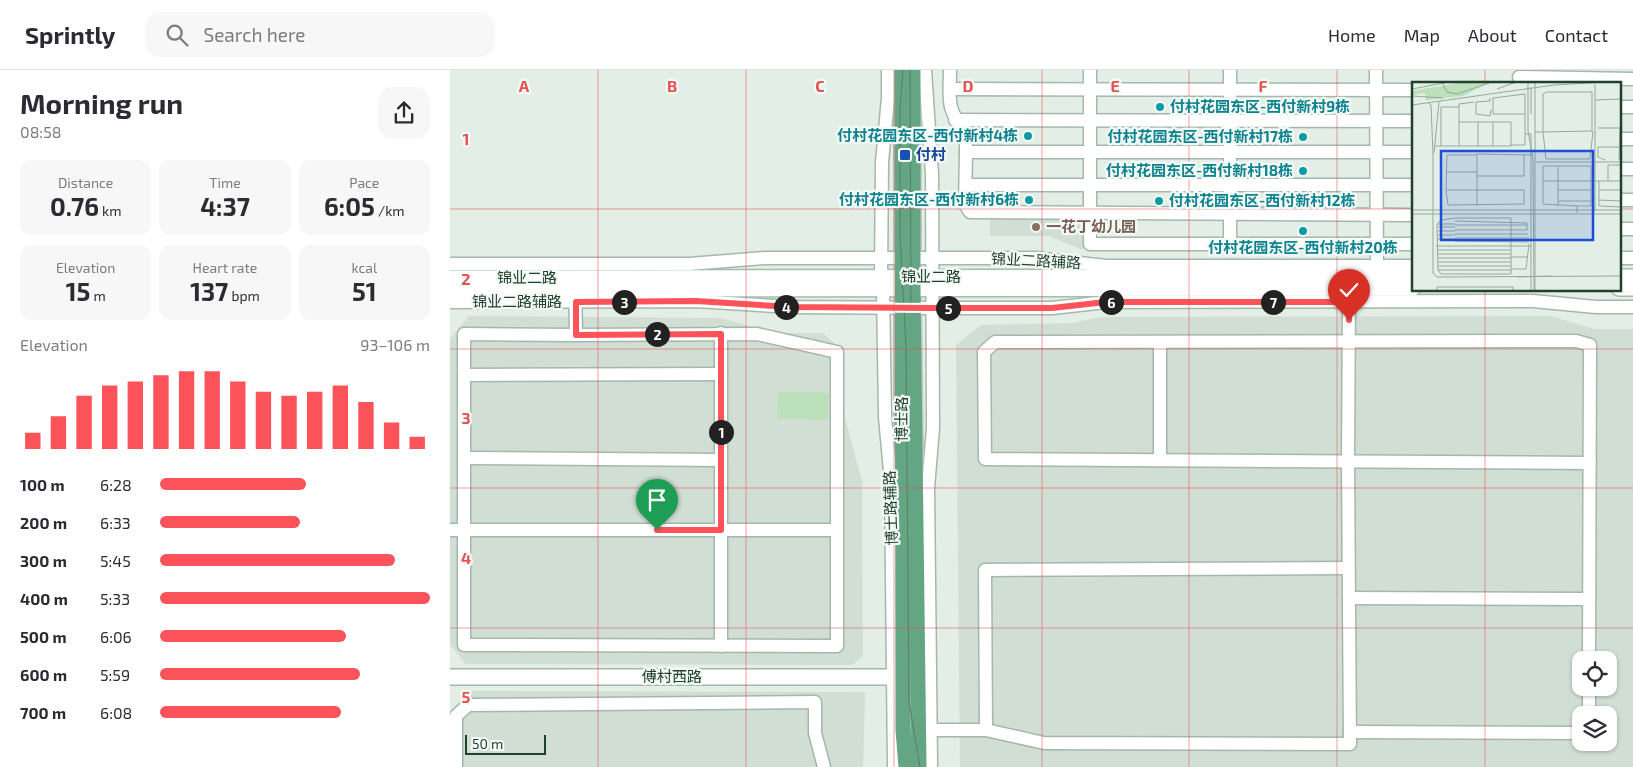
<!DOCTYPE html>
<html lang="en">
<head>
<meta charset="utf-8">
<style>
	:root { --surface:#fff; --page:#f7f7f7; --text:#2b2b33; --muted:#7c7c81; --line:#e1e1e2; --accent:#fb5359 }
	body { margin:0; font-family:"Exo 2","Noto Sans SC",sans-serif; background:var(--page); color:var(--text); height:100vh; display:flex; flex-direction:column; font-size:19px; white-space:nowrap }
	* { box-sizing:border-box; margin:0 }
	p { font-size:16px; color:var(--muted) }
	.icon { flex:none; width:28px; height:28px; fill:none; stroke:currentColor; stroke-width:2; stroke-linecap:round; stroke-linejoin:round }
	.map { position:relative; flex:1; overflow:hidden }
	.sheet { display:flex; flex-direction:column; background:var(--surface); width:450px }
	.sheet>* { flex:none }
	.fabs { position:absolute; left:1122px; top:581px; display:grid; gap:10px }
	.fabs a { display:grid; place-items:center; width:45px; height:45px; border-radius:10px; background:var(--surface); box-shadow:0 1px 4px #0004; font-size:25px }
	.scale { position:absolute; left:15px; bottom:12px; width:81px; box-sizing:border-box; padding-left:5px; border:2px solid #21412f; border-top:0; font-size:14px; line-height:18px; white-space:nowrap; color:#21412f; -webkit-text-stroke:4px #f4faf5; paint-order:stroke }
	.pin { position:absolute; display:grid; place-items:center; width:42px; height:42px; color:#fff; margin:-51px -21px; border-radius:50% 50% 50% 0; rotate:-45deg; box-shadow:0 0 5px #0007 }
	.pin .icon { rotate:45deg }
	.km { position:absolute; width:25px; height:25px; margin:-12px; border-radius:50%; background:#222; color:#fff; font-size:14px; line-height:25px; text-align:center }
	.round { display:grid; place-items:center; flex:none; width:52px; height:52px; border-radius:15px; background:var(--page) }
	.head { display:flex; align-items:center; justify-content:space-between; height:85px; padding:0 20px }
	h1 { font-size:28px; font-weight:700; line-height:38px }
	.metrics { display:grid; grid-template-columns:repeat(3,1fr); gap:8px; height:85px; padding:5px 20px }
	.metrics div { display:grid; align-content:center; border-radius:12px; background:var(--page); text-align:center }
	.metrics b { font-size:25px; font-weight:700 }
	.metrics small { font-size:14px; font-weight:400 }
	.metrics p { font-size:14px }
	.chart { height:140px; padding:10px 20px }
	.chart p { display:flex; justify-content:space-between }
	.chart svg { width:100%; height:90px; margin-top:5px; stroke:var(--accent); stroke-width:6 }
	ul { padding:0 20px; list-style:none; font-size:16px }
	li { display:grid; grid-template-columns:80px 60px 1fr; align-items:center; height:38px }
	li i { height:12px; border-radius:6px; background:var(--accent) }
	header { display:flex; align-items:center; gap:30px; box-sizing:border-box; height:70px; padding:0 25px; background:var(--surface); border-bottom:1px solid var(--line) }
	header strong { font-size:24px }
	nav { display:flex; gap:28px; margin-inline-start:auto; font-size:18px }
	.search { width:350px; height:45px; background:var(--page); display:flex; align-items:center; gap:12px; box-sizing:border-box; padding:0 18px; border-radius:15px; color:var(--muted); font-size:19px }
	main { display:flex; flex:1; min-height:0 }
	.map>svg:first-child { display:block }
	.built { fill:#d1ded4; fill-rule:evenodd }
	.green { fill:#bbe0ba }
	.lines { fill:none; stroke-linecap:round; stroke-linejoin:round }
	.minor-casing { stroke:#a5b7ab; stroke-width:15 }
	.tertiary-casing { stroke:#a5b7ab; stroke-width:18 }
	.secondary-casing { stroke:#a3bdad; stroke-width:18 }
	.primary-casing { stroke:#c1cac5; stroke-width:18 }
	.minor { stroke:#fff; stroke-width:12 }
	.tertiary { stroke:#fff; stroke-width:15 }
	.secondary { stroke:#fff; stroke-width:15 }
	.primary { stroke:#64a683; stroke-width:15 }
	.tram { stroke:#5c7c6a; stroke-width:1 }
	.route-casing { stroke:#fff; stroke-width:10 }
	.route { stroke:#fb5359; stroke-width:6 }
	.grid { fill:none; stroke:#e55155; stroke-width:1; stroke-opacity:0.55 }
	.culture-dot { fill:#0f9aa8; stroke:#f4faf5; stroke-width:2 }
	.transit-dot { fill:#1a4fb4; stroke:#f4faf5; stroke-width:2 }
	.education-dot { fill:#8d6e63; stroke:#f4faf5; stroke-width:2 }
	.labels { text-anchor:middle; stroke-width:4.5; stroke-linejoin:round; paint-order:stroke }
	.culture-label { font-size:15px; font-weight:bold; fill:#0d838f; stroke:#f4faf5; text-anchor:end }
	.transit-label { font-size:15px; font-weight:bold; fill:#164399; stroke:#f4faf5; text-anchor:start }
	.education-label { font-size:15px; font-weight:bold; fill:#785e54; stroke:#f4faf5; text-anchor:start }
	.street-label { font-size:15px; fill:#21412f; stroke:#f4faf5 }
	.inset-road { fill:none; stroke:#95a99d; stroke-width:1 }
	.view { fill:#1d4ed8; fill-opacity:0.15; stroke:#1d4ed8; stroke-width:2.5 }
	.inset-edge { fill:none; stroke:#21412f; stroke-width:2.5 }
	.grid-label { font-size:16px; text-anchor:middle; font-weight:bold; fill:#e55155; stroke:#f4faf5; stroke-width:4.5; stroke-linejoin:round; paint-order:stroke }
</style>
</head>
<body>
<header>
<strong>Sprintly</strong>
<div class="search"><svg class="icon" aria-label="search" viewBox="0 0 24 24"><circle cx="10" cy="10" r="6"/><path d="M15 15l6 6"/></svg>Search here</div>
<nav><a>Home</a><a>Map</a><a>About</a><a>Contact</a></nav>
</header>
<main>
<section class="sheet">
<div class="head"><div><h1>Morning run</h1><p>08:58</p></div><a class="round"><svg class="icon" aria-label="share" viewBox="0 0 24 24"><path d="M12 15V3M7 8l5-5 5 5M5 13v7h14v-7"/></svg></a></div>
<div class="metrics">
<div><p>Distance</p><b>0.76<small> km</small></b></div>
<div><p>Time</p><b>4:37</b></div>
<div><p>Pace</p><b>6:05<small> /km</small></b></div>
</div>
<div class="metrics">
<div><p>Elevation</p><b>15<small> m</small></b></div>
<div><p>Heart rate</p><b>137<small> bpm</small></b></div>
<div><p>kcal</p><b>51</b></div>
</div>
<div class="chart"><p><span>Elevation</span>93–106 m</p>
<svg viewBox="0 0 160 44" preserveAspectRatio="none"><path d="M5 44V36M15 44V28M25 44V18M35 44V13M45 44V11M55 44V8M65 44V6M75 44V6M85 44V11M95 44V16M105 44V18M115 44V16M125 44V13M135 44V21M145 44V31M155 44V38"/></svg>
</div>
<ul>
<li><b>100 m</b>6:28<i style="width:54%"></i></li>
<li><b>200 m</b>6:33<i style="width:52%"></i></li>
<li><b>300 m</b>5:45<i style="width:87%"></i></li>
<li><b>400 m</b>5:33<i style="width:100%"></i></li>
<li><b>500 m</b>6:06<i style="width:69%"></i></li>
<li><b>600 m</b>5:59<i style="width:74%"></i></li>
<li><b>700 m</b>6:08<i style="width:67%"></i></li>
</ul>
</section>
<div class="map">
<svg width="1183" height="697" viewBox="0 0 1183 697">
	<rect width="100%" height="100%" fill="#e3eee6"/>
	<!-- built -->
	<g class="built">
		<path d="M540 148H633V180L599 166H540Z"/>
		<path d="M19 246 271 248 325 263H373L394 282 395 348 412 411 413 586 402 595 16 594 0 574V269Z"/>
		<path d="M1101 246 1144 259H1183V697H510L506 275 531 255 622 253 652 247ZM1131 590H1159V618H1131ZM1131 645H1159V672H1131Z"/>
		<path d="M21 621 415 622 413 697H0V641Z"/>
	</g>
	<!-- green -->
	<path class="green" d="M328 322 379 323 378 350 327 349Z"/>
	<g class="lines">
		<defs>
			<g id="minor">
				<path d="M438 0V28L432 92 431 207 433 218 435 347 441 412 444 697"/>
				<path d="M475 0 482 104 483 358 478 418 481 697"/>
				<path d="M500 0C500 26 495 41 516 60V82"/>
				<path d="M640 0V174H963"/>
				<path d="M780 0V175"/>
				<path d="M926 0 927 202"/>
				<path d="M1069 7 1183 9"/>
				<path d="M500 19 963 20"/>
				<path d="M1169 37H1183"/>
				<path d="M505 50 963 51"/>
				<path d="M1169 69H1183"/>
				<path d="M963 82H516L515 134 520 142 963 145"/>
				<path d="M1169 99H1183"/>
				<path d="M516 115H963"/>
				<path d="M1169 130H1183"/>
				<path d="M1169 159H1183"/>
				<path d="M1169 188H1183"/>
				<path d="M0 194H239L315 188H585L656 196H963"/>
				<path d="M125 211 126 265 307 264 387 282V576L14 575V264L126 265"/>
				<path d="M0 232 246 231 341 237 482 238H602L656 232 1083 231 1146 237H1183"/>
				<path d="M271 263V576"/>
				<path d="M14 305 271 304"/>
				<path d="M14 388 271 390"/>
				<path d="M710 389V272"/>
				<path d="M0 460H386"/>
				<path d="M899 528 1139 529"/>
				<path d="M1139 590 1140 275 1126 271 545 272 534 282 535 389 1140 393"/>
				<path d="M1139 645V618"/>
				<path d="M469 660H536L594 673 900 674 898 390 899 225"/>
				<path d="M536 660 535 500 898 498"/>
				<path d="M900 662 1131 663"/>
				<path d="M6 697V646L18 635 365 632V663L374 697"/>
			</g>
			<path id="tertiary" d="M0 607H443"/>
			<g id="secondary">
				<path d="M1169 207H1183"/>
				<path d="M0 208 963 207"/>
				<path d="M1169 218H1183"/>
				<path d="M0 219 963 218"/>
			</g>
			<g id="primary">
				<path d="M452 0 453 660 456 697"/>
				<path d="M463 0V218L469 697"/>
			</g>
		</defs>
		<!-- minor casing -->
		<use href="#minor" class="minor-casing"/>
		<!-- tertiary casing -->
		<use href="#tertiary" class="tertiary-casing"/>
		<!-- secondary casing -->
		<use href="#secondary" class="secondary-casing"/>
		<!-- primary casing -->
		<use href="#primary" class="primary-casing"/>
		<!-- minor -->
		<use href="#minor" class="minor"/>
		<!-- tertiary -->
		<use href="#tertiary" class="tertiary"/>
		<!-- secondary -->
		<use href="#secondary" class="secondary"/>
		<!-- primary -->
		<use href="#primary" class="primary"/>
		<!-- tram -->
		<g class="tram">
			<path d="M453 0 450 39V164L456 277 459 632 470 697"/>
			<path d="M460 0 461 241"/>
		</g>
	</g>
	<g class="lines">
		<defs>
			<path id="route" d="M207 460H271V264L126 265V232L246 231 341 237 482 238H602L656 232H899V250"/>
		</defs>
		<!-- route casing -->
		<use href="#route" class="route-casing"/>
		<!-- route -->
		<use href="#route" class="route"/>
	</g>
	<!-- grid -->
	<path class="grid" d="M148 0V697M296 0V697M444 0V697M592 0V697M739 0V697M887 0V697M1035 0V14M0 139H963M1169 139H1183M1035 220V697M0 279H1183M0 418H1183M0 558H1183"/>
	<!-- markers -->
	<g class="culture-dot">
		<circle cx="710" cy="37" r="5"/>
		<circle cx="578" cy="66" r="5"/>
		<circle cx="853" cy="67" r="5"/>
		<circle cx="853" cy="101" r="5"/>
		<circle cx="579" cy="130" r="5"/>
		<circle cx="709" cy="131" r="5"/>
		<circle cx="853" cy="161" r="5"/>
	</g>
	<rect class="transit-dot" x="449" y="79" width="12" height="12" rx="2.5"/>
	<circle class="education-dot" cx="586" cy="157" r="5"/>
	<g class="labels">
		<!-- culture labels -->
		<g class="culture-label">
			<text x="720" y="42" text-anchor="start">付村花园东区-西付新村9栋</text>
			<text x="568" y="71">付村花园东区-西付新村4栋</text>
			<text x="843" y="72">付村花园东区-西付新村17栋</text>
			<text x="843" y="106">付村花园东区-西付新村18栋</text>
			<text x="569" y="135">付村花园东区-西付新村6栋</text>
			<text x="719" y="136" text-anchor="start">付村花园东区-西付新村12栋</text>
			<text x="853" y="183" text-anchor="middle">付村花园东区-西付新村20栋</text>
		</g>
		<!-- transit labels -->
		<g class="transit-label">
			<text x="466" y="90">付村</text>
		</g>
		<!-- education labels -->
		<g class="education-label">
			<text x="596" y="162">一花丁幼儿园</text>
		</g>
		<!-- street labels -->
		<g class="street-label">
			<text transform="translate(586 191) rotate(3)" y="5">锦业二路辅路</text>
			<text x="481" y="212">锦业二路</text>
			<text x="77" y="213">锦业二路</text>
			<text x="67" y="237">锦业二路辅路</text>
			<text transform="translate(452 349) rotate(-90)" y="5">博士路</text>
			<text transform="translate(441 438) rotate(-92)" y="5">博士路辅路</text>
			<text x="222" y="612">傅村西路</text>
		</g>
	</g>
	<!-- overview -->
	<g transform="translate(962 12)">
		<rect width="209" height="209" fill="#e3eee6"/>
		<path d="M51 0H78L51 14 14 18 13 11 0 13V9Z" fill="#bbe0ba"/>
		<path class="inset-road" d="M30 0 35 10 45 12 80 0M116 0V49L121 77 122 208M0 7 37 0M85 7 104 0M135 10H180V49L131 50V12ZM0 14 31 16M78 16V19L64 20V32L78 34 79 28M183 18 209 17M16 21 19 23 21 72V191L25 195M0 23 142 3 193 0M113 32H81V16L113 12V52H119V208M119 32V5M66 40V64M81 40V64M186 46H208L207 78M123 50H131L134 77H178L181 49M99 63H113V52M23 64H99V40H47M29 64V25H47V22L62 20M47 64V25M22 71 27 20M193 78 186 75V65H208M124 80H209M146 84V124M34 90H65M65 94H112V73M131 99H209M187 99V124L209 125M196 99V83H209M34 108 36 123 112 122V108H34L35 73H65M146 108H179M187 108H209M187 118 209 119M146 119H179M65 124V72L121 73M165 124H179V84H131V122L165 124V131M0 128H209M183 129V2M0 132H209M43 136H99V192H29L26 188 25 142 29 138ZM43 139 115 141V148H43M25 142H43M43 143H115M26 145H43M26 149H43M43 152H116M26 153H43M43 156H117M25 157H43M43 159 117 160M24 164H120M26 168H99M26 172H99M99 175H116M26 176H99M26 180H99M26 184H99M99 187H114L117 162M26 188H99M25 195 209 194M105 195 139 194M25 208V205H101V208M123 208V0"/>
		<path class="view" d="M29 69H181V158H29Z"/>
		<rect width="209" height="209" class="inset-edge"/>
	</g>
	<g class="grid-label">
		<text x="74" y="22">A</text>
		<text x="222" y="22">B</text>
		<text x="370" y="22">C</text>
		<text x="518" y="22">D</text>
		<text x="665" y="22">E</text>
		<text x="813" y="22">F</text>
		<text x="16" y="75">1</text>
		<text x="16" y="215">2</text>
		<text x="16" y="354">3</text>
		<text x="16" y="494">4</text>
		<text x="16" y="633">5</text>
	</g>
</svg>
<div class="fabs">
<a><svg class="icon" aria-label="locate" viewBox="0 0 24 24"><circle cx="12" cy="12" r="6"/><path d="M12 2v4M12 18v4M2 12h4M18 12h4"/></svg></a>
<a><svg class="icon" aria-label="layers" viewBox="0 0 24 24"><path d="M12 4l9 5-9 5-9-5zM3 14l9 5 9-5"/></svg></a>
</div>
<div class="scale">50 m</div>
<div class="pin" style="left:207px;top:460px;background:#1e9e55"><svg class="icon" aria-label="arrive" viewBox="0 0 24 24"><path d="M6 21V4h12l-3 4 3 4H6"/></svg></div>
<div class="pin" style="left:899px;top:250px;background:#d93025"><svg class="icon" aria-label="check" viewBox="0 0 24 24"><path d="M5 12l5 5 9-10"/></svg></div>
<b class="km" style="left:271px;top:362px">1</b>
<b class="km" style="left:207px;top:264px">2</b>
<b class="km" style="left:174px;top:232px">3</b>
<b class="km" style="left:336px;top:237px">4</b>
<b class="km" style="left:498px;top:238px">5</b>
<b class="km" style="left:661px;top:232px">6</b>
<b class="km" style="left:823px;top:232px">7</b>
</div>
</main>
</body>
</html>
